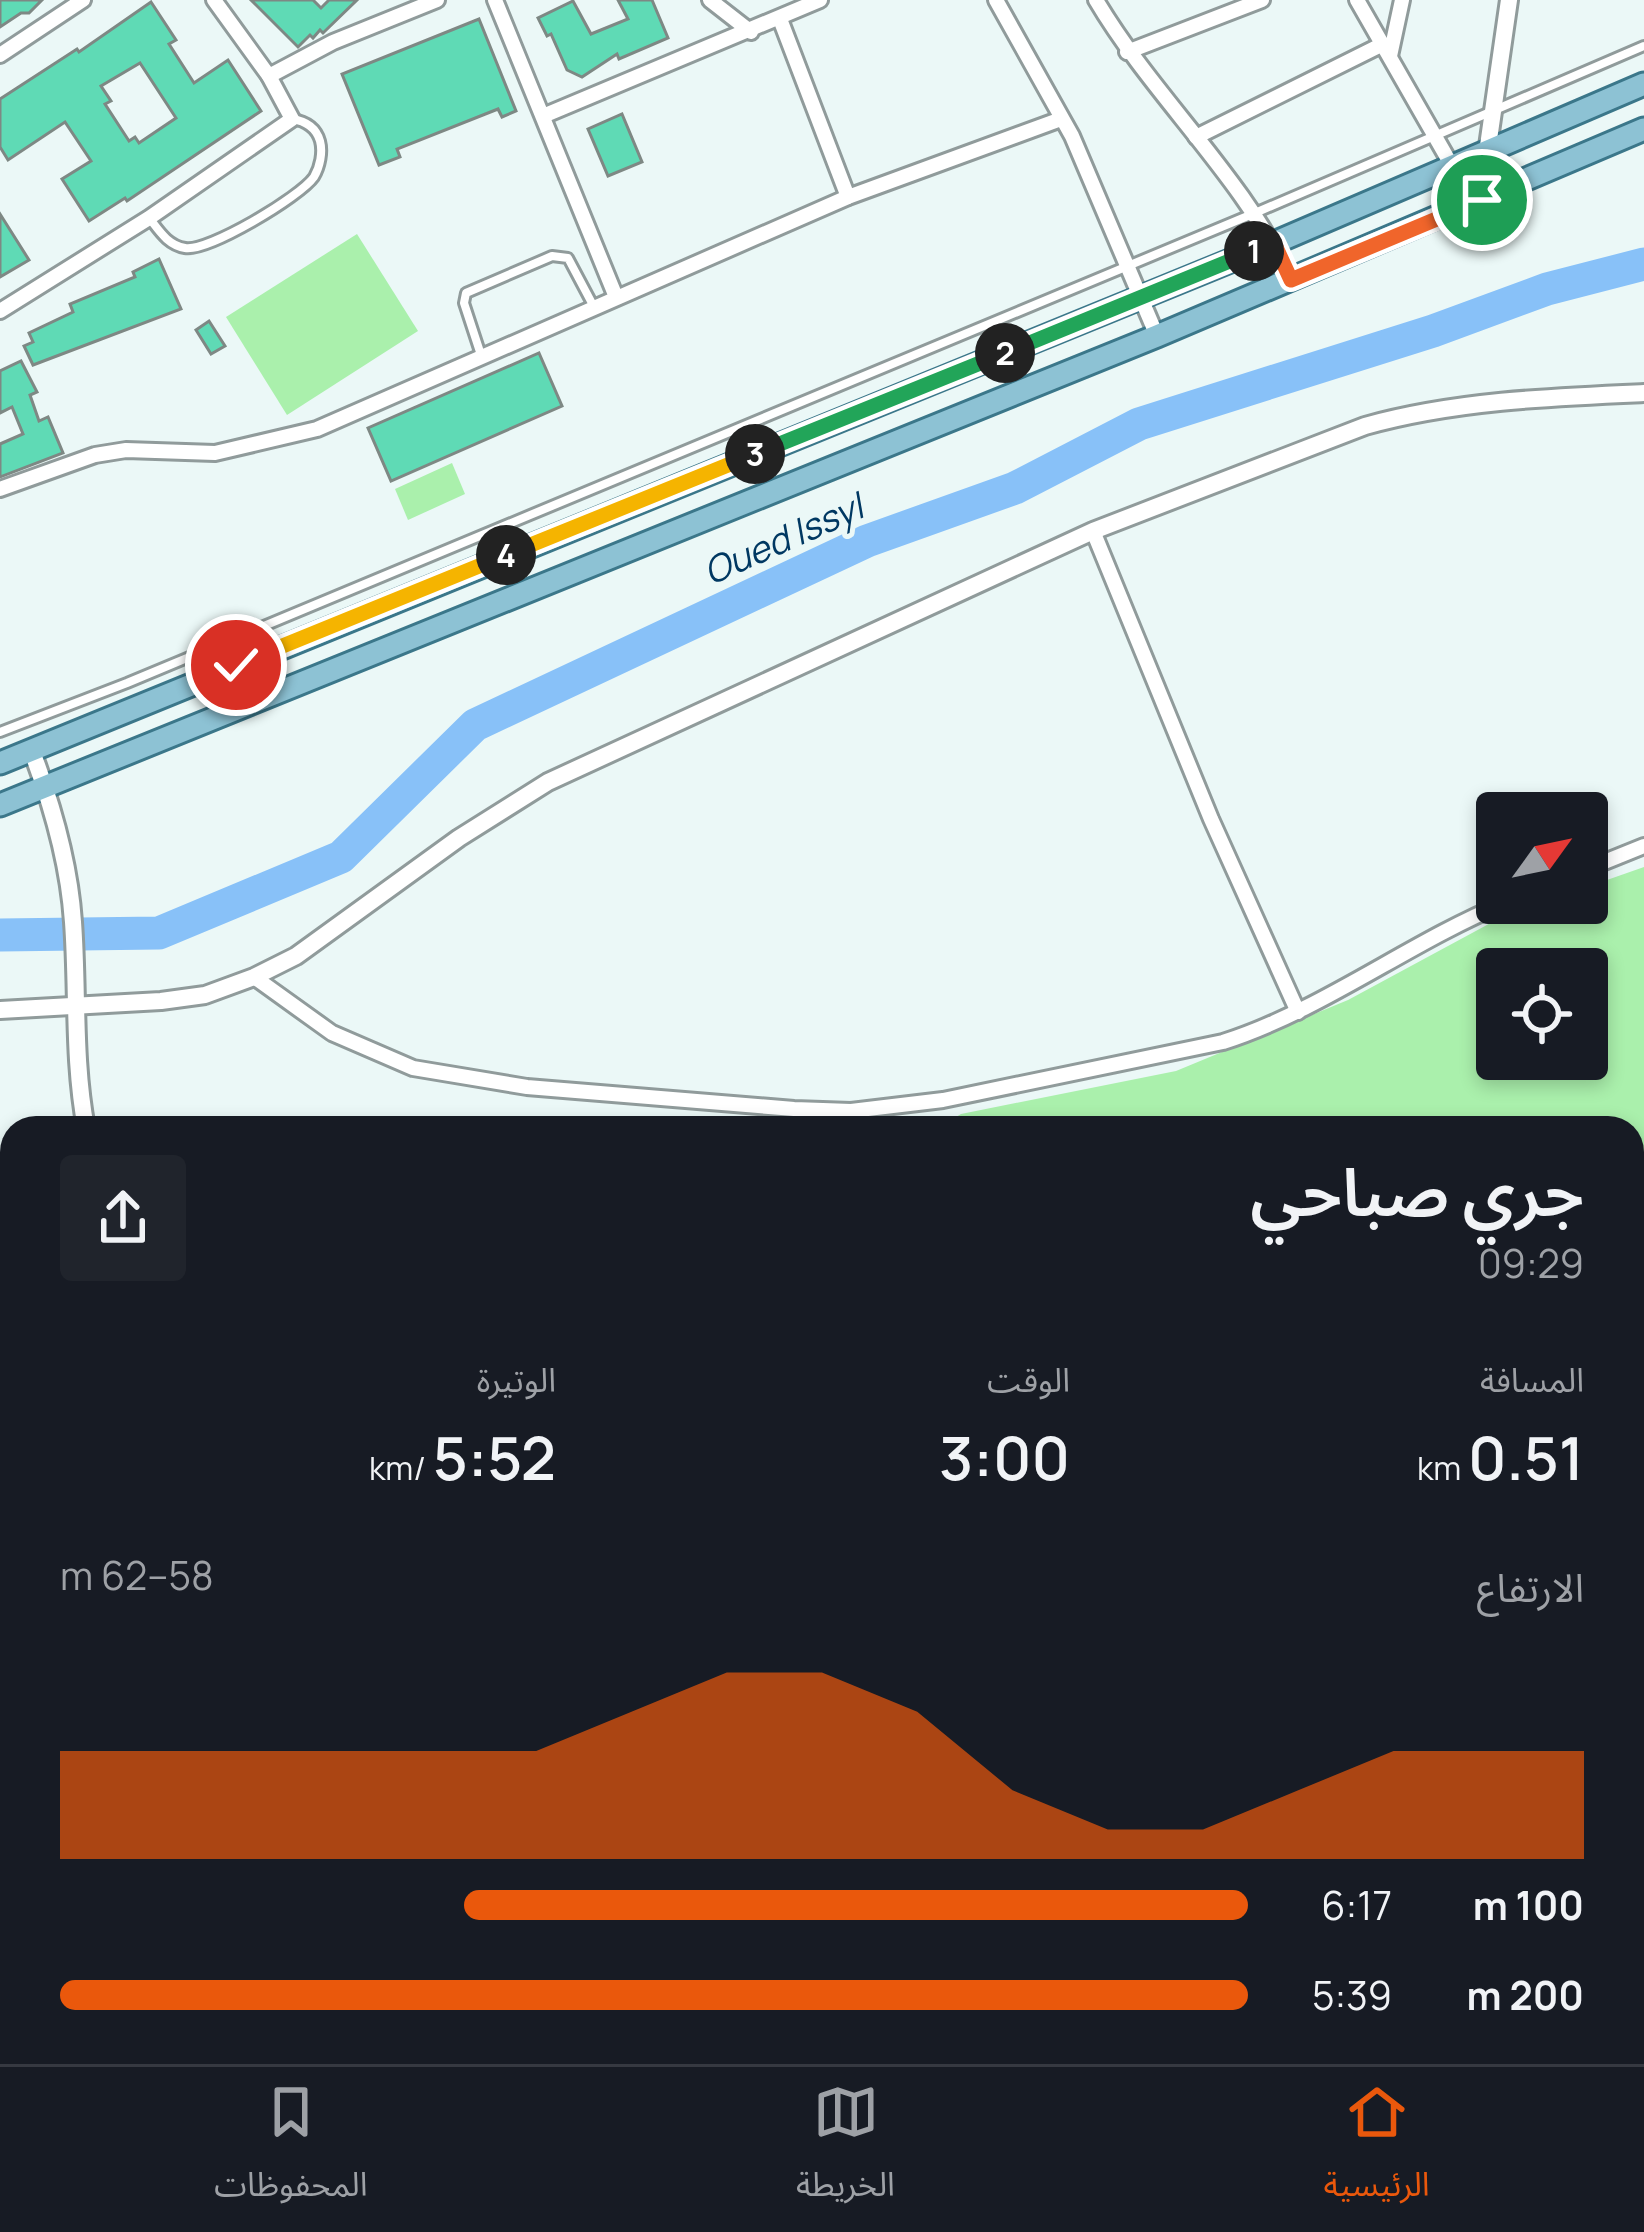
<!DOCTYPE html>
<html lang="ar">
<head>
<meta charset="utf-8">
<style>
	:root { --surface:#171b24; --page:#20242c; --text:#f1f3f6; --muted:#9ea1a6; --line:#363941; --accent:#ea580c }
	body { margin:0; font-family:Manrope,"Noto Sans Arabic",sans-serif; background:var(--page); color:var(--text); direction:rtl; height:100vh; display:flex; flex-direction:column; font-size:45px; white-space:nowrap }
	* { box-sizing:border-box; margin:0 }
	p { font-size:39px; color:var(--muted) }
	.icon { flex:none; width:66px; height:66px; fill:none; stroke:currentColor; stroke-width:2; stroke-linecap:round; stroke-linejoin:round }
	.map { position:relative; flex:1; overflow:hidden; direction:ltr }
	.sheet { position:absolute; left:0px; top:1116px; width:1644px; height:948px; display:flex; flex-direction:column; background:var(--surface); border-radius:36px 36px 0 0; box-shadow:0 6px 18px #0003; direction:rtl }
	.sheet>* { flex:none }
	.needle { width:78px; rotate:57deg }
	.fabs { position:absolute; left:1476px; top:792px; display:grid; gap:24px }
	.fabs a { display:grid; place-items:center; width:132px; height:132px; border-radius:12px; background:var(--surface); box-shadow:0 6px 18px #0003; font-size:60px }
	.pin { position:absolute; display:grid; place-items:center; width:102px; height:102px; color:#fff; margin:-51px; border:6px solid #fff; border-radius:50%; box-shadow:0 3px 12px #0007 }
	.km { position:absolute; width:60px; height:60px; margin:-30px; border-radius:50%; background:#222; color:#fff; font-size:33px; line-height:60px; text-align:center }
	.round { display:grid; place-items:center; flex:none; width:126px; height:126px; border-radius:12px; background:var(--page) }
	.summary { display:flex; align-items:center; justify-content:space-between; height:204px; padding:0 60px }
	h1 { font-size:66px; font-weight:600; line-height:90px }
	.figures { display:grid; grid-template-columns:repeat(3,1fr); gap:18px; height:204px; padding:12px 60px }
	.figures div { display:grid; align-content:center }
	.figures b { font-size:60px; font-weight:600 }
	.figures small { font-size:33px; font-weight:400 }
	.figures p { font-size:33px }
	.chart { height:336px; padding:24px 60px }
	.chart p { display:flex; justify-content:space-between }
	.chart svg { width:100%; height:216px; margin-top:12px; fill:var(--accent); opacity:.7 }
	ul { padding:0 60px; list-style:none; font-size:39px }
	li { display:grid; grid-template-columns:192px 144px 1fr; align-items:center; height:90px }
	li i { height:30px; border-radius:15px; background:var(--accent) }
	.dock { display:flex; justify-content:space-around; align-items:center; height:168px; border-top:3px solid var(--line); background:var(--surface); font-size:33px; color:var(--muted) }
	.dock a { display:grid; justify-items:center; gap:6px }
	.dock .on { color:var(--accent) }
	.map>svg:first-child { display:block }
	.green { fill:#aaf0ac; fill-rule:evenodd }
	.water { fill:#88c1f8 }
	.lines { fill:none; stroke-linecap:round; stroke-linejoin:round }
	.river { stroke:#88c1f8; stroke-width:33 }
	.building { fill:#5fdab5; stroke:#7e8884; stroke-width:3; fill-rule:evenodd }
	.service-casing { stroke:#909b9b; stroke-width:14 }
	.pedestrian-casing { stroke:#909b9b; stroke-width:16 }
	.minor-casing { stroke:#909b9b; stroke-width:20 }
	.tertiary-casing { stroke:#909b9b; stroke-width:22 }
	.primary-casing { stroke:#3b778a; stroke-width:27 }
	.path { stroke:#a7b1b1; stroke-width:3; stroke-dasharray:12 6; stroke-linecap:butt }
	.service { stroke:#fff; stroke-width:8 }
	.pedestrian { stroke:#fff; stroke-width:10 }
	.minor { stroke:#fff; stroke-width:14 }
	.tertiary { stroke:#fff; stroke-width:16 }
	.primary { stroke:#8dc2d4; stroke-width:21 }
	.split-1-casing { stroke:#fff; stroke-width:24 }
	.split-2-casing { stroke:#fff; stroke-width:24 }
	.split-3-casing { stroke:#fff; stroke-width:24 }
	.split-4-casing { stroke:#fff; stroke-width:24 }
	.split-5-casing { stroke:#fff; stroke-width:24 }
	.split-1 { stroke:#f0652b; stroke-width:15 }
	.split-2 { stroke:#22a559; stroke-width:15 }
	.split-3 { stroke:#22a559; stroke-width:15 }
	.split-4 { stroke:#f5b400; stroke-width:15 }
	.split-5 { stroke:#f5b400; stroke-width:15 }
	.labels { text-anchor:middle; stroke-width:10; stroke-linejoin:round; paint-order:stroke }
	.water-label { font-size:36px; font-style:italic; fill:#003862; stroke:#ebf8f7 }
</style>
</head>
<body>
<div class="map">
<svg width="1644" height="2064" viewBox="0 0 1644 2064">
	<rect width="100%" height="100%" fill="#ebf8f7"/>
	<!-- green -->
	<g class="green">
		<path d="M357 234 418 331 287 415 226 317Z"/>
		<path d="M452 463 465 494 408 520 395 489Z"/>
		<path d="M1644 867V1358L1632 1365V1128H938L961 1114 1176 1071 1348 1000 1498 919 1542 903H1587V887ZM1587 969V1059H1497V969Z"/>
		<path d="M1644 1401V2064H936L945 2052H1632V1407Z"/>
	</g>
	<!-- water -->
	<path class="water" d="M1131 2052H1189L1179 2064H1121Z"/>
	<g class="lines">
		<!-- river -->
		<path class="river" d="M0 935 159 933 341 857 475 725 867 541 1015 488 1139 424 1433 331 1547 289 1644 264"/>
	</g>
	<!-- building -->
	<g class="building">
		<path d="M0 0H42L29 13H21L0 27Z"/>
		<path d="M251 0H313L321 8 329 0H357L323 33 320 30 313 38 310 35 298 47Z"/>
		<path d="M618 0H652L668 38 619 59 617 54 582 77 567 70 551 34 547 36 538 18 573 1 591 34 628 19Z"/>
		<path d="M151 2 176 40 169 44 194 83 228 60 261 111 127 201 125 198 89 221 62 179 91 161 65 122 8 160 0 147V99L77 49 79 52ZM140 63 176 118 139 143 135 137 129 141 105 104 111 101 101 86Z"/>
		<path d="M479 19 516 111 502 117 498 109 397 149 400 157 379 165 342 74Z"/>
		<path d="M622 114 642 162 608 176 588 129Z"/>
		<path d="M0 214 29 260 0 277Z"/>
		<path d="M159 259 181 309 33 365 24 346 33 342 29 333 73 312 70 304 135 277 133 272Z"/>
		<path d="M209 321 225 346 211 354 196 330Z"/>
		<path d="M539 353 562 406 391 481 368 428Z"/>
		<path d="M21 361 37 392 30 395 39 421 48 417 63 453 0 477V444L23 434 12 407 0 413V371Z"/>
	</g>
	<g class="lines">
		<defs>
			<g id="service">
				<path d="M150 219C160 232 168 245 185 248 208 252 300 197 314 177 320 167 323 152 320 141 316 127 305 121 292 119"/>
				<path d="M482 358 464 303 466 293 552 256 568 258 594 307"/>
				<path d="M0 732 127 683 1255 213 1644 46"/>
			</g>
			<path id="pedestrian" d="M0 1756 12 1777"/>
			<g id="minor">
				<path d="M495 0 616 297"/>
				<path d="M710 0 751 32"/>
				<path d="M996 0 1072 136 1157 336"/>
				<path d="M1096 0C1154 98 1243 176 1291 280"/>
				<path d="M1357 0 1452 166"/>
				<path d="M780 19 848 197"/>
				<path d="M1127 52 1262 0"/>
				<path d="M0 55 83 0"/>
				<path d="M1390 56 1402 0"/>
				<path d="M269 76 333 42 437 0"/>
				<path d="M543 116 820 0"/>
				<path d="M1196 137 1383 44"/>
				<path d="M0 311 149 218 292 119 269 76 214 0"/>
				<path d="M0 489 95 455 126 450 215 453 317 429 848 197 1061 119"/>
				<path d="M1093 531 1211 819 1298 1012"/>
				<path d="M1587 869 1644 846"/>
				<path d="M254 977 332 1033 413 1068 527 1087 794 1109 851 1111 943 1100 1223 1042C1323 1010 1408 943 1505 903"/>
				<path d="M1632 1377 1644 1370"/>
				<path d="M0 1517 12 1512"/>
				<path d="M0 1650 12 1643"/>
				<path d="M0 1735 12 1737"/>
				<path d="M0 1852 12 1860"/>
				<path d="M0 1938 12 1920"/>
				<path d="M265 2052V2064"/>
				<path d="M428 2052V2064"/>
				<path d="M43 2064 49 2052"/>
			</g>
			<g id="tertiary">
				<path d="M1490 196 1487 153 1509 0"/>
				<path d="M31 749C52 804 69 862 73 922 78 991 73 1059 86 1128"/>
				<path d="M0 1010 161 1001 205 995 254 977 296 956 459 838 548 782 1093 531 1365 426C1454 401 1552 397 1644 393"/>
				<path d="M516 2064V2052"/>
			</g>
			<g id="primary">
				<path d="M0 763 1274 243 1644 84"/>
				<path d="M0 805 1157 336 1644 129"/>
			</g>
		</defs>
		<!-- service casing -->
		<use href="#service" class="service-casing"/>
		<!-- pedestrian casing -->
		<use href="#pedestrian" class="pedestrian-casing"/>
		<!-- minor casing -->
		<use href="#minor" class="minor-casing"/>
		<!-- tertiary casing -->
		<use href="#tertiary" class="tertiary-casing"/>
		<!-- primary casing -->
		<use href="#primary" class="primary-casing"/>
		<!-- path -->
		<g class="path">
			<path d="M977 2064 987 2052"/>
			<path d="M1408 2064 1418 2052"/>
		</g>
		<!-- service -->
		<use href="#service" class="service"/>
		<!-- pedestrian -->
		<use href="#pedestrian" class="pedestrian"/>
		<!-- minor -->
		<use href="#minor" class="minor"/>
		<!-- tertiary -->
		<use href="#tertiary" class="tertiary"/>
		<!-- primary -->
		<use href="#primary" class="primary"/>
	</g>
	<g class="lines">
		<defs>
			<path id="split-1" d="M1254 251 1274 243 1291 280 1482 200"/>
			<path id="split-2" d="M1005 353 1254 251"/>
			<path id="split-3" d="M755 454 1005 353"/>
			<path id="split-4" d="M506 555 755 454"/>
			<path id="split-5" d="M236 665 506 555"/>
		</defs>
		<!-- split-1 casing -->
		<use href="#split-1" class="split-1-casing"/>
		<!-- split-2 casing -->
		<use href="#split-2" class="split-2-casing"/>
		<!-- split-3 casing -->
		<use href="#split-3" class="split-3-casing"/>
		<!-- split-4 casing -->
		<use href="#split-4" class="split-4-casing"/>
		<!-- split-5 casing -->
		<use href="#split-5" class="split-5-casing"/>
		<!-- split-1 -->
		<use href="#split-1" class="split-1"/>
		<!-- split-2 -->
		<use href="#split-2" class="split-2"/>
		<!-- split-3 -->
		<use href="#split-3" class="split-3"/>
		<!-- split-4 -->
		<use href="#split-4" class="split-4"/>
		<!-- split-5 -->
		<use href="#split-5" class="split-5"/>
	</g>
	<g class="labels">
		<!-- water labels -->
		<g class="water-label">
			<text transform="translate(783 539) rotate(-24)" y="13">Oued Issyl</text>
		</g>
	</g>
</svg>
<div class="fabs">
<a><svg class="needle" viewBox="-14 -14 28 28"><path d="M0-13l5 13h-10z" fill="#e53935"/><path d="M0 13l5-13h-10z" fill="#9ea1a6"/></svg></a>
<a><svg class="icon" aria-label="locate" viewBox="0 0 24 24"><circle cx="12" cy="12" r="6"/><path d="M12 2v4M12 18v4M2 12h4M18 12h4"/></svg></a>
</div>
<div class="pin" style="left:1482px;top:200px;background:#1e9e55"><svg class="icon" aria-label="arrive" viewBox="0 0 24 24"><path d="M6 21V4h12l-3 4 3 4H6"/></svg></div>
<div class="pin" style="left:236px;top:665px;background:#d93025"><svg class="icon" aria-label="check" viewBox="0 0 24 24"><path d="M5 12l5 5 9-10"/></svg></div>
<b class="km" style="left:1254px;top:251px">1</b>
<b class="km" style="left:1005px;top:353px">2</b>
<b class="km" style="left:755px;top:454px">3</b>
<b class="km" style="left:506px;top:555px">4</b>
<section class="sheet">
<div class="summary"><div><h1>جري صباحي</h1><p>09:29</p></div><a class="round"><svg class="icon" aria-label="share" viewBox="0 0 24 24"><path d="M12 15V3M7 8l5-5 5 5M5 13v7h14v-7"/></svg></a></div>
<div class="figures">
<div><p>المسافة</p><b>0.51<small> km</small></b></div>
<div><p>الوقت</p><b>3:00</b></div>
<div><p>الوتيرة</p><b>5:52<small> /km</small></b></div>
</div>
<div class="chart"><p><span>الارتفاع</span>58–62 m</p>
<svg viewBox="0 0 160 44" preserveAspectRatio="none"><path d="M0 44V22L10 22L20 22L30 22L40 22L50 22L60 14L70 6L80 6L90 14L100 30L110 38L120 38L130 30L140 22L150 22L160 22V44z"/></svg>
</div>
<ul>
<li><b>100 m</b>6:17<i style="width:66%"></i></li>
<li><b>200 m</b>5:39<i style="width:100%"></i></li>
</ul>
</section>
</div>
<nav class="dock">
<a class="on"><svg class="icon" aria-label="home" viewBox="0 0 24 24"><path d="M3 11l9-7 9 7M6 9v11h12V9"/></svg>الرئيسية</a>
<a><svg class="icon" aria-label="map" viewBox="0 0 24 24"><path d="M3 6l6-2 6 2 6-2v14l-6 2-6-2-6 2zM9 4v14M15 6v14"/></svg>الخريطة</a>
<a><svg class="icon" aria-label="saved" viewBox="0 0 24 24"><path d="M7 4h10v16l-5-4-5 4z"/></svg>المحفوظات</a>
</nav>
</body>
</html>
